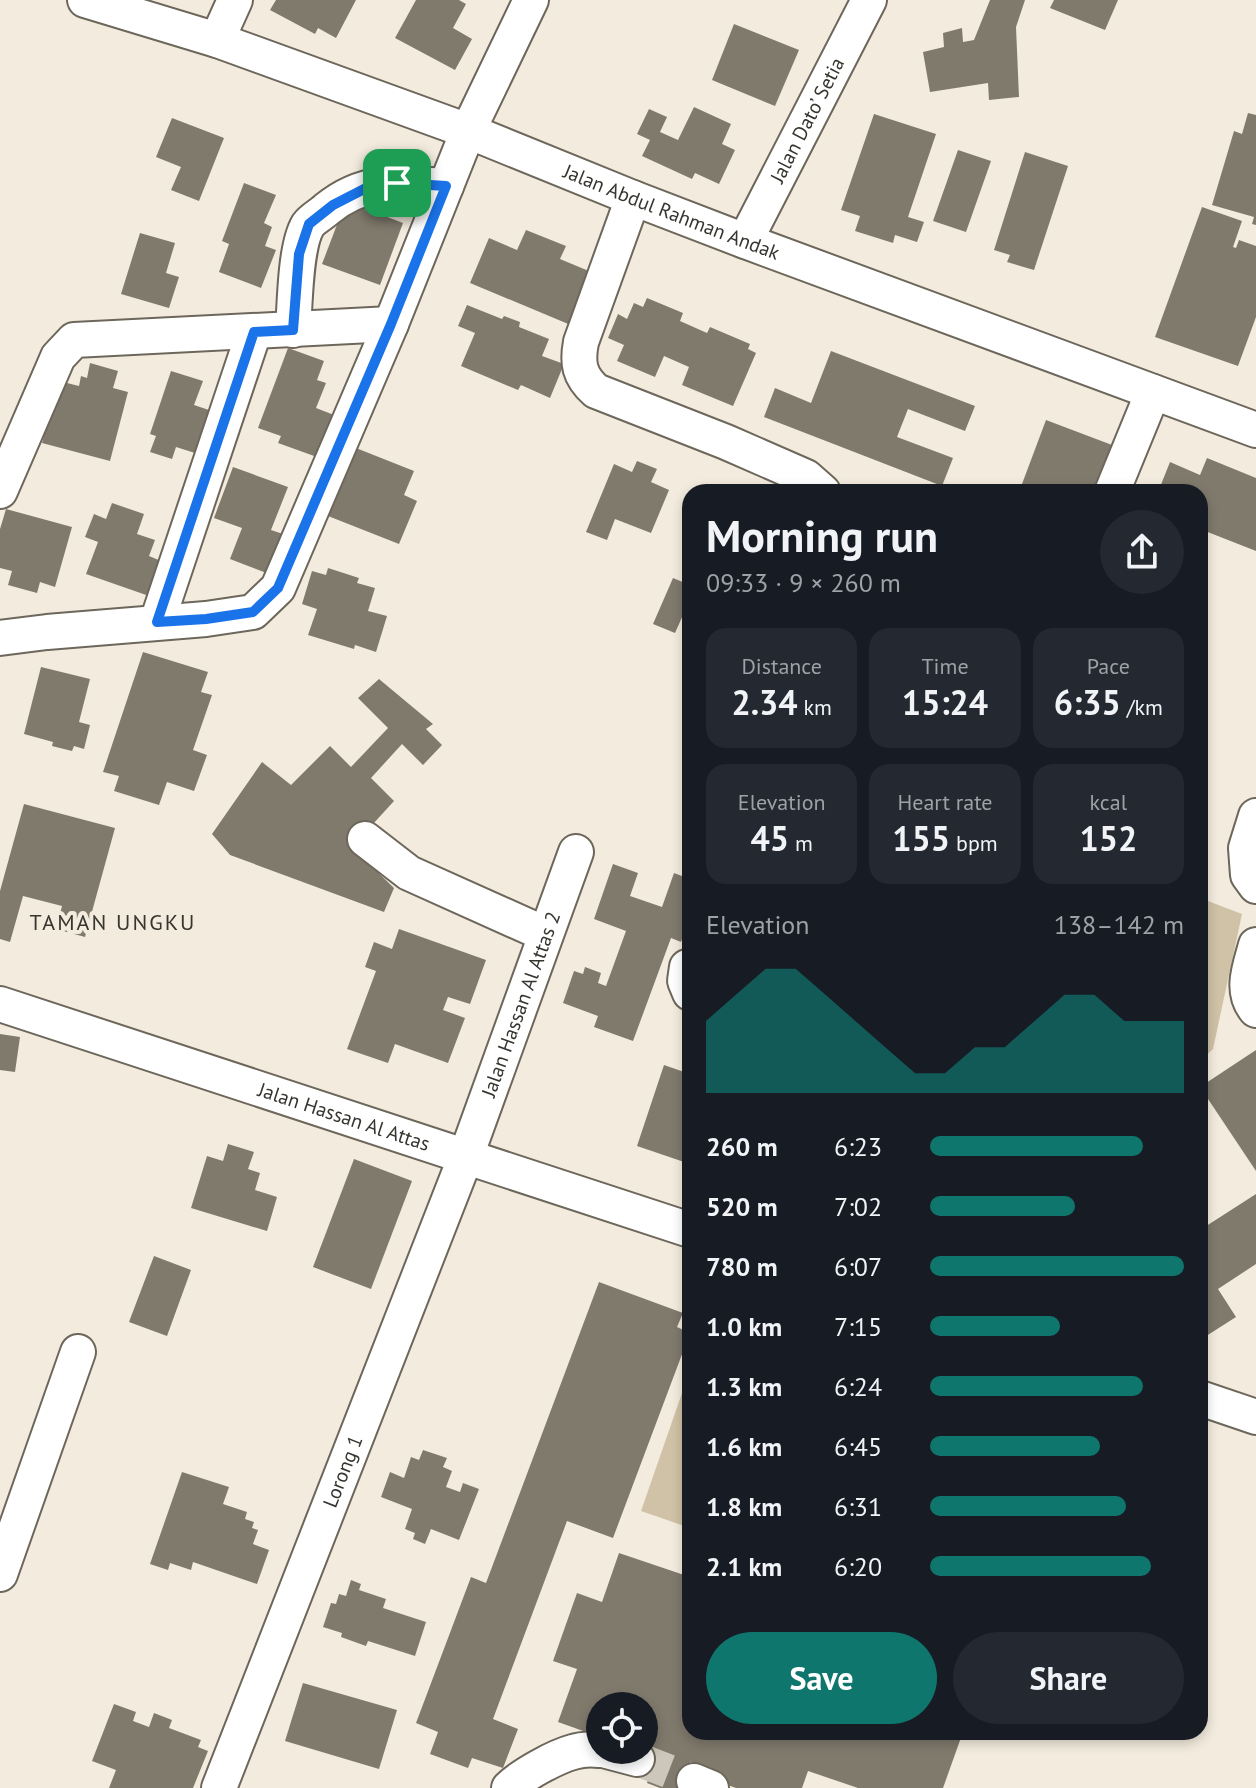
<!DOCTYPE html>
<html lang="en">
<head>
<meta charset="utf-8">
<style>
	:root { --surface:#171b24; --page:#242831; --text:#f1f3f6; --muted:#9ea1a6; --accent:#0f766e }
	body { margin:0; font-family:"PT Sans",sans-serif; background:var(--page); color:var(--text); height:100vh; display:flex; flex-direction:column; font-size:30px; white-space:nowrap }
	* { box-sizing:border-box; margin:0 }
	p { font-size:26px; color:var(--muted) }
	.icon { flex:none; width:44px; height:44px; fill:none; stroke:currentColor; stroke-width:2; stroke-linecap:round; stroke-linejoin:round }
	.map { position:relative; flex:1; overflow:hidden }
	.side { position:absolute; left:682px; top:484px; width:526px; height:1256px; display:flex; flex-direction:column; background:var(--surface); border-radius:24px; box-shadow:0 4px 12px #0003 }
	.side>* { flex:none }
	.tools { position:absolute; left:586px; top:1692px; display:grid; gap:16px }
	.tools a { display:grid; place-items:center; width:72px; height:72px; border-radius:50%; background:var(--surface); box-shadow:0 4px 12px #0003; font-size:40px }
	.pin { position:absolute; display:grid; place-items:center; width:68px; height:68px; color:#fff; margin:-34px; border-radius:16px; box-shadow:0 4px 12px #0006 }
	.round { display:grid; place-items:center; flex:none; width:84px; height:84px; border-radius:42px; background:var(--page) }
	.head { display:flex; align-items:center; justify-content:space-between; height:136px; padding:0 24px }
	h1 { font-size:44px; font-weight:700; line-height:60px }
	.stats { display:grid; grid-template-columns:repeat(3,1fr); gap:12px; height:136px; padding:8px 24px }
	.stats div { display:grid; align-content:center; border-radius:20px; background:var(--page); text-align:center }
	.stats b { font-size:34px; font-weight:700 }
	.stats small { font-size:22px; font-weight:400 }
	.stats p { font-size:22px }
	.chart { height:224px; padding:16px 24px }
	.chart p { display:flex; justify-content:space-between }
	.chart svg { width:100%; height:144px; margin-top:8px; fill:var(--accent); opacity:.7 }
	.action { display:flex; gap:16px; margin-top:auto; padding:16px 24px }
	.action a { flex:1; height:92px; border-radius:48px; background:var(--accent); color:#fff; font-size:32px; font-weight:700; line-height:92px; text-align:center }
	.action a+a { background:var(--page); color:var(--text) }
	ul { padding:0 24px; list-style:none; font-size:26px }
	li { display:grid; grid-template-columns:128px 96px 1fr; align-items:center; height:60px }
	li i { height:20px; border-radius:10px; background:var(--accent) }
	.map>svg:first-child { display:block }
	.green { fill:#d0c2a6 }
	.building { fill:#807a6d }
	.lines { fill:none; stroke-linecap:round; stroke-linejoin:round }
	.minor-tunnel { stroke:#cdc7bb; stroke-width:34; stroke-dasharray:34 17; stroke-linecap:butt }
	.minor-casing { stroke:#6d675b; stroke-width:38 }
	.minor { stroke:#fff; stroke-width:34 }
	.route-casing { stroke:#fff; stroke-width:16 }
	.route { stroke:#1a73e8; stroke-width:10 }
	.labels { text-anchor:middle; stroke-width:8; stroke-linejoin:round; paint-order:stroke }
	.street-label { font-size:20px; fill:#37352f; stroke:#f3ecde }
	.neighbourhood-label { font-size:22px; letter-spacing:2px; fill:#37352f; stroke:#f3ecde }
</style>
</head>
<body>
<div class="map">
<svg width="1256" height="1788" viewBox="0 0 1256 1788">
	<rect width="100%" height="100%" fill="#f3ecde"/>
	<!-- green -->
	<g class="green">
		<path d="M1200 898 1242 914 1213 1049 1200 1061Z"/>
		<path d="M690 1370V1528L641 1511Z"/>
	</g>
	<!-- building -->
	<g class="building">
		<path d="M276 0H356L336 38 318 28 315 34 270 10Z"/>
		<path d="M416 0H459L466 4 453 28 472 39 455 70 395 38Z"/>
		<path d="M990 0H1025L1016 27 1019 97 989 100 988 83 930 92 923 52 944 47 943 33 962 28 963 42 974 40Z"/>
		<path d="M1054 0H1118L1105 30 1050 8Z"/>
		<path d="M734 24 799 50 775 106 712 80Z"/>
		<path d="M694 107 731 124 722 144 735 150 719 184 695 173 692 179 642 156 650 140 637 134 649 109 667 117 660 132 678 140Z"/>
		<path d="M1248 113 1256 115V225L1252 224 1254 217 1212 205 1234 131 1242 134Z"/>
		<path d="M874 114 936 134 908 217 924 222 917 242 895 235 893 243 855 231 860 216 841 210Z"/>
		<path d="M172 118 224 138 199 201 171 190 181 167 156 157Z"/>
		<path d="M958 150 991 161 966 232 933 221Z"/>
		<path d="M1025 152 1068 166 1034 270 1007 262 1010 255 994 250Z"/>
		<path d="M244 183 276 195 264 223 272 227 265 246 276 250 261 288 219 272 229 244 222 241Z"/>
		<path d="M346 201 403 223 380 285 322 264Z"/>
		<path d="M1202 207 1242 221 1233 247 1236 248 1239 240 1256 246V317L1238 366 1155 337Z"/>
		<path d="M526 230 566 246 560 259 596 274 573 326 470 283 489 238 517 250Z"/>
		<path d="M140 233 175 243 166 273 179 277 169 308 121 294Z"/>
		<path d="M647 298 683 313 680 321 707 333 710 327 750 344 748 349 756 353 733 406 682 385 689 367 664 356 655 377 617 361 624 345 608 338 618 314 627 319 634 303 643 307Z"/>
		<path d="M467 305 502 319 504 316 520 322 519 327 549 339 542 356 564 364 550 398 521 385 518 390 461 366 475 333 458 326Z"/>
		<path d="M288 348 324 361 317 380 326 383 316 408 334 415 328 461 278 443 281 436 258 428Z"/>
		<path d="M831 351 975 406 965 431 908 409 897 437 953 458 942 486 764 417 775 388 811 403Z"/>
		<path d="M90 363 118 371 113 388 128 392 110 461 42 443 59 381 79 386 81 376 87 378Z"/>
		<path d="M171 371 203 381 194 405 209 410 195 453 176 447 172 459 150 452 156 436 150 434Z"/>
		<path d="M1046 420 1112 445 1094 492H1019Z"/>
		<path d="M356 448 414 471 404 495 417 501 399 544 328 516Z"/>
		<path d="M1207 458 1256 478V551L1200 529V492H1158L1170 462 1200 475Z"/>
		<path d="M637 461 657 469 651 482 669 490 651 533 615 519 607 540 586 532 614 464 632 472Z"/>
		<path d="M233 467 288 487 271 530 292 537 277 577 230 559 242 528 214 518Z"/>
		<path d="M112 503 144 514 137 534 155 540 149 556 161 561 149 596 86 574 98 542 85 537 94 514 106 519Z"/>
		<path d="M6 509 72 527 55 587 40 582 37 593 8 585 12 571 0 568V529Z"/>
		<path d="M328 568 359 578 357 583 375 588 368 611 387 616 376 652 355 645 354 649 308 635 317 609 302 604 312 571 326 575Z"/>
		<path d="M673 578 690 585V618L683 615 675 633 653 624Z"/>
		<path d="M143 652 208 672 201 692 212 695 193 750 207 755 194 791 167 782 159 805 114 791 119 776 103 772Z"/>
		<path d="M41 667 90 679 79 722 90 725 84 749 74 746 72 751 52 746 53 742 24 734Z"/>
		<path d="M379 679 433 724 426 729 442 745 423 765 402 744 371 778 394 801 352 847 394 888 384 912 230 855 212 834 262 762 291 785 330 746 351 767 388 728 358 698Z"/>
		<path d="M24 804 115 828 85 937 56 929 62 906 23 896 10 942 0 939V891Z"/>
		<path d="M613 864 638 873 630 896 662 907 674 873 690 879V916L681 942 671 938 633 1041 594 1027 598 1016 563 1003 574 971 583 974 585 967 601 973 598 983 606 986 626 931 594 919Z"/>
		<path d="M399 929 486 960 470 1004 448 997 443 1010 465 1018 448 1063 395 1044 388 1063 347 1049 376 971 365 967 374 942 392 949Z"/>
		<path d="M0 1034 20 1037 15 1072 0 1070Z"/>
		<path d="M1256 1050V1171L1200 1087Z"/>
		<path d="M664 1065 690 1074V1164L637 1146Z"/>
		<path d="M228 1144 254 1152 248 1169 260 1173 255 1190 277 1197 267 1231 191 1208 207 1156 223 1161Z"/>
		<path d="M354 1159 412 1181 371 1289 313 1267Z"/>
		<path d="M1256 1194V1264L1218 1289 1236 1317 1200 1340V1230Z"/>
		<path d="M154 1256 191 1270 167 1336 129 1322Z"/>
		<path d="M599 1282 683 1313 677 1327 690 1333 613 1538 567 1521 493 1719 518 1729 503 1768 472 1758 468 1768 430 1754 438 1732 416 1723 471 1577 486 1583Z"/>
		<path d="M423 1450 447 1458 443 1467 452 1471 446 1487 460 1492 463 1483 479 1489 459 1540 431 1529 425 1544 413 1539 415 1533 405 1529 412 1509 381 1497 390 1472 404 1478 411 1457 419 1460Z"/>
		<path d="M182 1472 229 1487 223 1504 247 1512 245 1519 254 1522 252 1528 258 1530 253 1544 269 1550 257 1584 193 1562 191 1570 170 1563 168 1570 150 1564Z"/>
		<path d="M619 1553 690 1577V1732H963L943 1788H858L808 1771 802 1788H736L697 1774 683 1788H660L647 1783 650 1774 634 1769 644 1750V1706H600V1737L558 1722 577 1669 553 1661 577 1593 602 1602Z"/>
		<path d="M351 1580 361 1584 359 1590 386 1599 383 1608 426 1622 415 1656 368 1641 366 1646 341 1637 342 1633 323 1627 331 1603 336 1604 339 1594 346 1596Z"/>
		<path d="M303 1683 397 1710 379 1769 285 1741Z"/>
		<path d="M114 1704 136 1712 133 1721 149 1727 154 1713 172 1720 169 1728 201 1740 198 1747 208 1751 193 1788H109L116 1770 92 1761Z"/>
	</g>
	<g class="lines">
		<!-- minor-tunnel -->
		<path class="minor-tunnel" d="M637 1759 694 1781"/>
		<defs>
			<g id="minor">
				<path id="s1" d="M85 0 217 40 468 131 633 198 745 241 1256 430"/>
				<path d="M217 40 235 0"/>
				<path d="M633 198 581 342C577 363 579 376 596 391L726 442 806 477 823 492"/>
				<path id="s2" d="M745 241 869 0"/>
				<path d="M293 330C295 304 295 246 308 225 312 219 322 214 327 209 365 178 401 183 446 186"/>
				<path d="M0 491 58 357 74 340 391 324"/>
				<path d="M1112 492 1153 392"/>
				<path d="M157 622 254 332"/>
				<path d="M0 638 47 632 206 619 253 612 278 588 391 324 468 131 531 0"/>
				<path d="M1256 816 1246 848 1248 875 1256 886"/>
				<path d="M365 839 409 873 545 934"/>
				<path d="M1256 945C1250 967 1240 991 1256 1010"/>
				<path d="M687 967 685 981 690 993"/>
				<path id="s3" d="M0 1004 690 1230"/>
				<path d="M1200 1398 1256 1417"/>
				<path d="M0 1574 78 1352"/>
				<path d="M603 1750 637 1759"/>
				<path d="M694 1781 711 1788"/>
				<path id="s4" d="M219 1788 466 1156 576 852"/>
				<path d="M509 1788C522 1775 555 1757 573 1752 582 1749 591 1749 600 1750"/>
			</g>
		</defs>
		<!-- minor casing -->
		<use href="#minor" class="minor-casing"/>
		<!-- minor -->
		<use href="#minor" class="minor"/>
	</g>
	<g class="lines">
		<defs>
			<path id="route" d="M397 183 446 186 391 324 278 588 253 612 206 619 157 622 254 332 293 330 299 254 309 224 333 205 370 186Z"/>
		</defs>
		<!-- route casing -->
		<use href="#route" class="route-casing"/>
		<!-- route -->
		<use href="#route" class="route"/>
	</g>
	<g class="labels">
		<!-- street labels -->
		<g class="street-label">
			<text dy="7" stroke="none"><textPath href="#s2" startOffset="136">Jalan Dato’ Setia</textPath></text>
			<text dy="7" stroke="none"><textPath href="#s1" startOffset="624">Jalan Abdul Rahman Andak</textPath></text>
			<text dy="7" stroke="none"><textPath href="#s4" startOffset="840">Jalan Hassan Al Attas 2</textPath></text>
			<text dy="7" stroke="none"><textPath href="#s3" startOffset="362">Jalan Hassan Al Attas</textPath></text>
			<text dy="7" stroke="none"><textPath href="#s4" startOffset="340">Lorong 1</textPath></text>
		</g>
		<!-- neighbourhood labels -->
		<g class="neighbourhood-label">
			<text x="113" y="930">TAMAN UNGKU</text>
		</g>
	</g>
</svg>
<div class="tools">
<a><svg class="icon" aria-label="locate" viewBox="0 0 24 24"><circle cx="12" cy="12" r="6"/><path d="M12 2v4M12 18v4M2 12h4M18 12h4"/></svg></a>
</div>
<div class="pin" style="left:397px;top:183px;background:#1e9e55"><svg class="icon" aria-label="arrive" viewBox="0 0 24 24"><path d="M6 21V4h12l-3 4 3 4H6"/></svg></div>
<section class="side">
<div class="head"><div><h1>Morning run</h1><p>09:33 · 9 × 260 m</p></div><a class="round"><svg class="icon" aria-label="share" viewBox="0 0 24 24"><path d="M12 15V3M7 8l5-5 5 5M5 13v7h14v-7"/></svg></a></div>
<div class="stats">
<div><p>Distance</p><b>2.34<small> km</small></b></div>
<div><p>Time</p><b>15:24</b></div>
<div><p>Pace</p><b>6:35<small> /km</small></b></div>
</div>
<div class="stats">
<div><p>Elevation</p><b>45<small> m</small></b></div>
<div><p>Heart rate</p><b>155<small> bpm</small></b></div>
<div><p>kcal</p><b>152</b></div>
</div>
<div class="chart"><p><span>Elevation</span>138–142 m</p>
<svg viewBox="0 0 160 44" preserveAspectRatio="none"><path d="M0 44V22L10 14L20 6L30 6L40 14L50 22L60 30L70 38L80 38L90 30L100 30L110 22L120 14L130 14L140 22L150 22L160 22V44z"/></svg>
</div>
<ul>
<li><b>260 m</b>6:23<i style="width:84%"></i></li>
<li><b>520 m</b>7:02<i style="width:57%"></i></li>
<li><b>780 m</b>6:07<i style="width:100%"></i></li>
<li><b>1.0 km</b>7:15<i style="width:51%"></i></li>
<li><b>1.3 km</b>6:24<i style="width:84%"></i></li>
<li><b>1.6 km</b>6:45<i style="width:67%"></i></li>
<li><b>1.8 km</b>6:31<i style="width:77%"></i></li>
<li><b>2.1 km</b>6:20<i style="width:87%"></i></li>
</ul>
<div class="action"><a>Save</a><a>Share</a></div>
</section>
</div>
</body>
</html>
